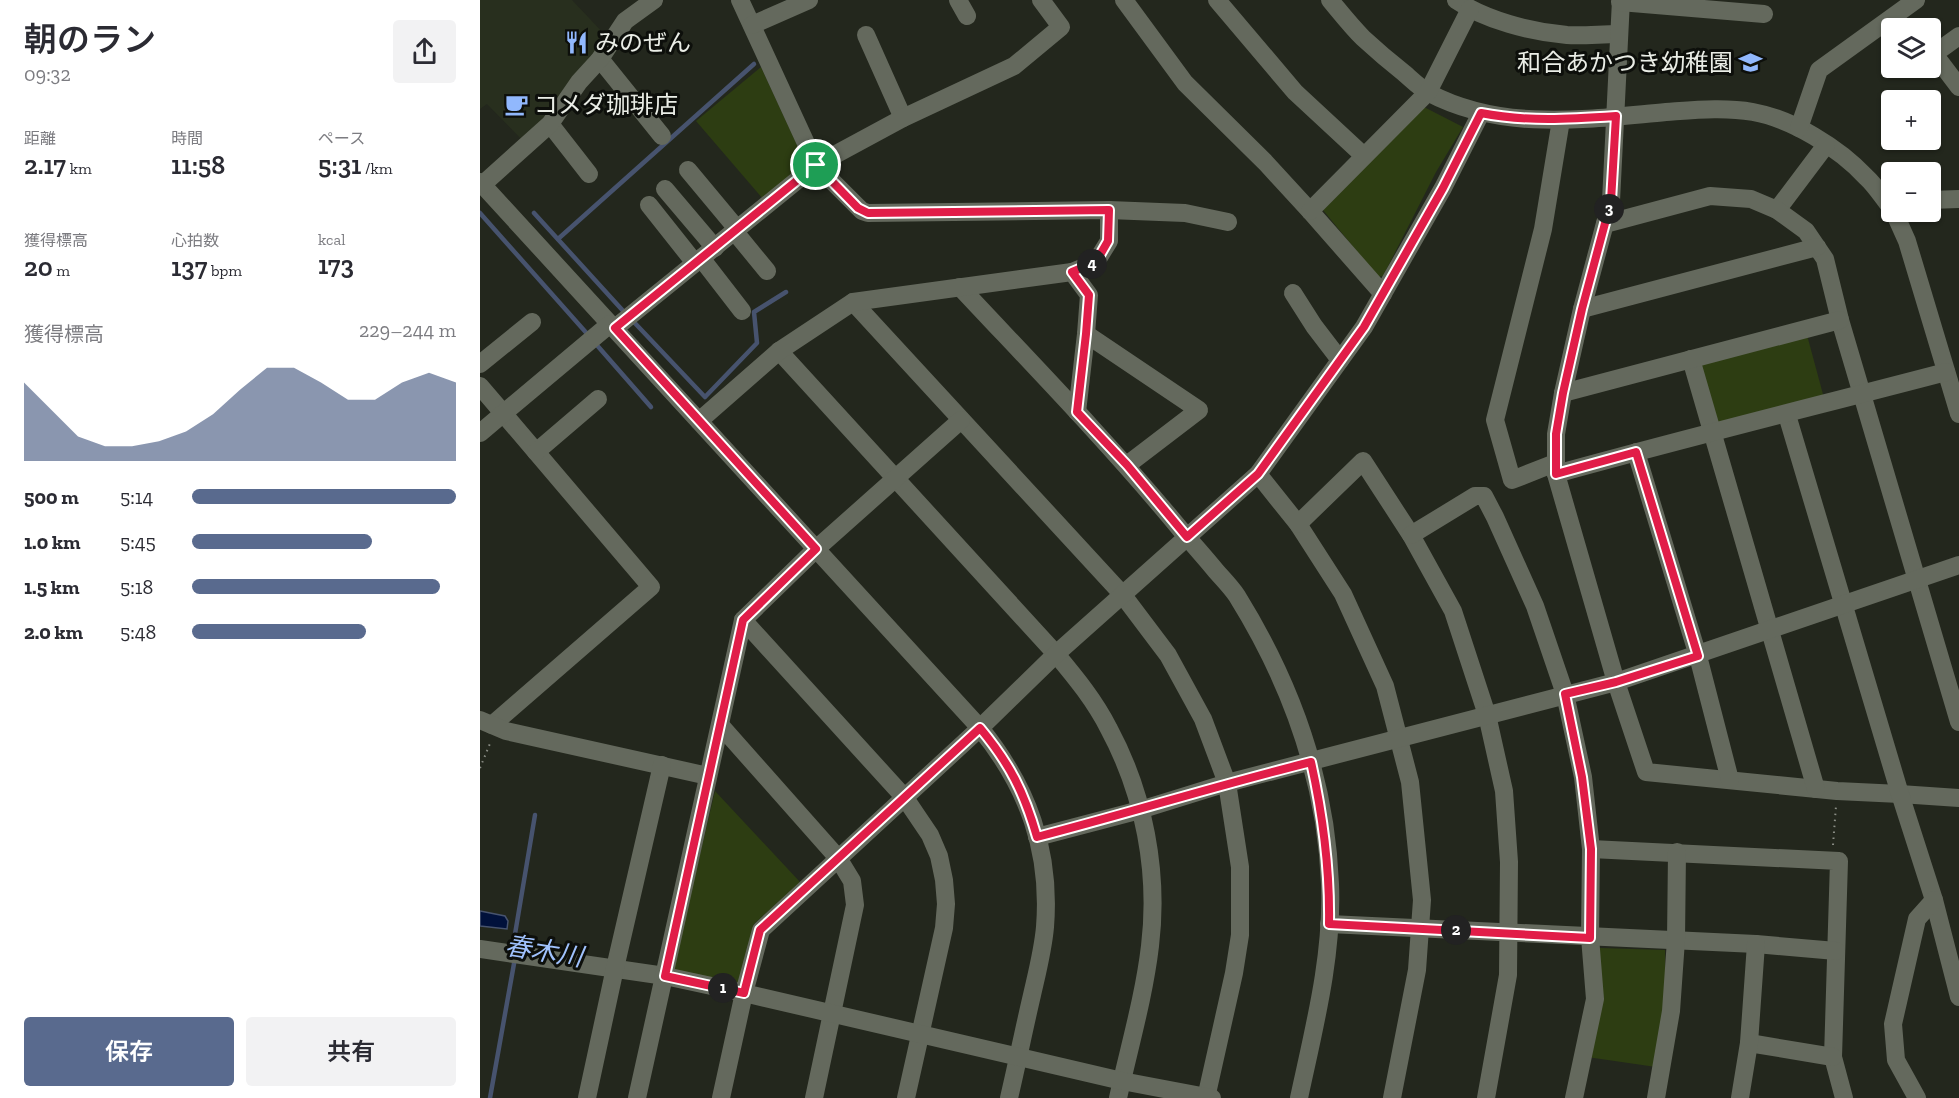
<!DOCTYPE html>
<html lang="ja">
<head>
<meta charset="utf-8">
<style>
	:root { --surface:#fff; --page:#f2f2f3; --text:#2b2b33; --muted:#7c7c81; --accent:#596a8e }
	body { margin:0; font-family:"Zilla Slab","Noto Sans JP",serif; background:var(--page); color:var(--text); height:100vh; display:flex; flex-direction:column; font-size:22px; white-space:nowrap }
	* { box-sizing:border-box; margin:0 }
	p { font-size:20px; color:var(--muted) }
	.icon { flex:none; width:33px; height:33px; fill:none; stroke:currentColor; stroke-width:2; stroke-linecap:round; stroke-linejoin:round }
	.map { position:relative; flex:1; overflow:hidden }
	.details { display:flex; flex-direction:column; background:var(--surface); width:480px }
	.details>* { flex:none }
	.tools { position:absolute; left:1401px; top:18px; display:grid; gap:12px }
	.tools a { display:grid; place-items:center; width:60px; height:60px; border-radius:6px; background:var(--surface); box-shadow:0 2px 4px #0004; font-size:30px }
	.pin { position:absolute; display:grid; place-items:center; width:51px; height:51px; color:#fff; margin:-26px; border:3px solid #fff; border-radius:50%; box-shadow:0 2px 6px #0007 }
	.km { position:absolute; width:30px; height:30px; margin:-15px; border-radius:50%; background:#222; color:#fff; font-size:16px; line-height:30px; text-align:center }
	.round { display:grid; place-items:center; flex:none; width:63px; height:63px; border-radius:6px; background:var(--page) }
	.overview { display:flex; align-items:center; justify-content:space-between; height:102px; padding:0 24px }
	h1 { font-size:33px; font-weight:600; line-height:45px }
	.figures { display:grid; grid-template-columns:repeat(3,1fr); gap:9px; height:102px; padding:6px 24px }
	.figures div { display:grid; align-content:center }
	.figures b { font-size:26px; font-weight:600 }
	.figures small { font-size:16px; font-weight:400 }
	.figures p { font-size:16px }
	.chart { height:168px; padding:12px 24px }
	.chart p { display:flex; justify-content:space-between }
	.chart svg { width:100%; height:108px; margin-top:6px; fill:var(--accent); opacity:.7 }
	.button { display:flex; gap:12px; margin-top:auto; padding:12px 24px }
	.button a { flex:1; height:69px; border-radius:6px; background:var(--accent); color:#fff; font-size:24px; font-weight:600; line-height:69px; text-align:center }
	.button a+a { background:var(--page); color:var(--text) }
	ul { padding:0 24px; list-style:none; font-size:20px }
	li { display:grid; grid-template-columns:96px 72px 1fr; align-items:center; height:45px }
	li i { height:15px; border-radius:8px; background:var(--accent) }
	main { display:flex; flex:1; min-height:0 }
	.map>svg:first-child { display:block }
	.built { fill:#282f1e }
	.green { fill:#2d3d12 }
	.water { fill:#01113b; stroke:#47536e; stroke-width:1.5 }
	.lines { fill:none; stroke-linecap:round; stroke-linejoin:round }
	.stream { stroke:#47536e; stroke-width:4.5 }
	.path { stroke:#8a8d85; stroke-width:2; stroke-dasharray:1.5 4.5; stroke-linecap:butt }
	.minor { stroke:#64695d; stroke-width:18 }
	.route-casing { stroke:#fff; stroke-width:12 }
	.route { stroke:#e11d48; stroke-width:8 }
	.labels { text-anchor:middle; stroke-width:6; stroke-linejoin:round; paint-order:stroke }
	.poi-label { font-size:24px; fill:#eaede6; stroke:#0d0f0b; text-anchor:start }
	.water-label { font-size:26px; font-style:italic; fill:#a0c2fd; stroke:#0d0f0b }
</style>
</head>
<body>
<main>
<section class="details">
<div class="overview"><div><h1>朝のラン</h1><p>09:32</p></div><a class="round"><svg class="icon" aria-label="share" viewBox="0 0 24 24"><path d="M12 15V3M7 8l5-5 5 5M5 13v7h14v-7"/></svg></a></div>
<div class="figures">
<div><p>距離</p><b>2.17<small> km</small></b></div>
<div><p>時間</p><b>11:58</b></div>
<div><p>ペース</p><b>5:31<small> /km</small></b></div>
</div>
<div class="figures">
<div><p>獲得標高</p><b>20<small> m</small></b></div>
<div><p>心拍数</p><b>137<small> bpm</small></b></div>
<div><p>kcal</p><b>173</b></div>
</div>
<div class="chart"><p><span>獲得標高</span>229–244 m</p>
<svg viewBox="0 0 160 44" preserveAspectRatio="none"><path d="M0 44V12L10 23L20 34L30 38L40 38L50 36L60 32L70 25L80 15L90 6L100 6L110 12L120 19L130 19L140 12L150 8L160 12V44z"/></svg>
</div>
<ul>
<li><b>500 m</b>5:14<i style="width:100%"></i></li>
<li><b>1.0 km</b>5:45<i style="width:68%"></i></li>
<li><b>1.5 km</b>5:18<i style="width:94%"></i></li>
<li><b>2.0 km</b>5:48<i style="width:66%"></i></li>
</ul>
<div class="button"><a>保存</a><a>共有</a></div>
</section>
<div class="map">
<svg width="1479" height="1098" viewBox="0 0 1479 1098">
	<rect width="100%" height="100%" fill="#23271d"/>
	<!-- built -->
	<path class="built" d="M0 0H92L127 37 59 127 44 142 7 104 0 109Z"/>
	<!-- green -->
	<g class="green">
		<path d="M281 67 326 164 283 199 216 121Z"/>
		<path d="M944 107 983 127 956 172 903 276 898 277 843 210Z"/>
		<path d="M1327 335 1344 398 1238 426 1220 362Z"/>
		<path d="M235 791 320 882 274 924 260 987 192 973Z"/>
		<path d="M1120 948 1185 950 1186 1008 1176 1067 1107 1057 1118 998Z"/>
	</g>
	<!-- water -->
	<path class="water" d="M0 911 25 916 28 921 27 929 0 926Z"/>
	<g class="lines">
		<!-- stream -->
		<g class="stream">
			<path d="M0 213 110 337"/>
			<path d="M54 213 145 313"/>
			<path d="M78 239 274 64"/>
			<path d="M151 319 225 397 277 343 274 312 306 292"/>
			<path d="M115 343 171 407"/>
			<path d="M33 946 55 815"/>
			<path d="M10 1098 35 958"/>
		</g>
		<!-- path -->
		<g class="path">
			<path d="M0 768 11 741"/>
			<path d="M1353 845 1356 806"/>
		</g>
		<!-- minor -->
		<g class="minor">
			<path d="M260 0 336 165 382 211 388 213 629 210 705 213 748 222"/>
			<path d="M478 0 487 16"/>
			<path d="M644 0 705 83 785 162 830 211 903 294"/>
			<path d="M737 0 815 92 884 156"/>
			<path d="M850 0C860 12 871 26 883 38 896 50 910 62 924 73 932 80 940 88 949 93 1023 132 1107 119 1186 112 1215 110 1244 107 1273 112 1312 119 1359 148 1386 177 1396 186 1403 198 1412 209"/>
			<path d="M976 0C1005 20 1051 32 1087 35 1104 36 1121 34 1138 34"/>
			<path d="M1141 0 1131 201 1102 309 1083 393 1076 434V474L1136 682 1166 772 1357 791 1420 794 1479 798"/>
			<path d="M1140 2 1284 14"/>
			<path d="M272 25 329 0"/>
			<path d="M386 35 423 118"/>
			<path d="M1479 36 1454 54 1479 87"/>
			<path d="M120 59 182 136"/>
			<path d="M70 124 109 174"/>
			<path d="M1319 128 1339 70 1436 0"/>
			<path d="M208 170 258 230"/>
			<path d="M0 182 500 728C548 787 571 851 565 927 563 950 557 973 552 995 544 1029 537 1064 529 1098"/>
			<path d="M2 185 70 124 99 82 120 59 145 21 174 0"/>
			<path d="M185 189 235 248"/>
			<path d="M1450 200 1479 199"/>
			<path d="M169 205 215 263"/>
			<path d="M1297 210 1346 145"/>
			<path d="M830 211 948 92 990 9"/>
			<path d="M1414 212 1427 241 1479 414"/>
			<path d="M1125 224 1230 196 1271 199 1297 210 1326 231 1345 259 1360 320 1479 722"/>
			<path d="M255 232 287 271"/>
			<path d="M221 258 262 311"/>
			<path d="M592 272 616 262 629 241V210"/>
			<path d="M480 287C553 365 628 442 696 524 709 540 723 555 736 571 743 579 751 587 757 596 811 683 846 781 850 884 853 956 834 1028 819 1098"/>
			<path d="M813 293 834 326 860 360"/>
			<path d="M373 302 642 594 688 655 723 719 747 783 760 867V935L754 973 726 1098"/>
			<path d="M1102 309 1337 247"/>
			<path d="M135 328 336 165 423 118 534 66 581 27 561 0"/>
			<path d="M606 334 719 410 647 465"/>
			<path d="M299 351 576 654C596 678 615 701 629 729 664 794 679 872 670 946 664 997 649 1048 638 1098"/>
			<path d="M1211 359 1336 789"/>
			<path d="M0 364 52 322"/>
			<path d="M0 386 171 587 12 725"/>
			<path d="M1083 393 1360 320"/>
			<path d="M1307 415 1420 794 1454 900 1479 997"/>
			<path d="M219 421 299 351 373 302 592 272 609 295 606 334 597 412"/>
			<path d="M0 433 130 324"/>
			<path d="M56 452 118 399"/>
			<path d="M1156 452 1218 656 1250 780"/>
			<path d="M1075 463 1032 480 1015 420 1063 229 1081 120"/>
			<path d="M778 474 818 524 863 594 905 686 930 782 942 900 937 970 912 1098"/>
			<path d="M1076 474C1206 438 1336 406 1466 372"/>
			<path d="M818 524 883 461 931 535 973 611 1007 715 1024 791 1029 862 1028 975 1006 1098"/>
			<path d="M931 535 995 496H1004L1015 517 1055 606 1085 694 1103 777 1111 849 1110 937 1115 999 1094 1098"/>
			<path d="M263 620 425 798 450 835 459 856 464 880 466 904 464 928 426 1098"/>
			<path d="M0 720 26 731 228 776"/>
			<path d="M241 726 358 858 372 881 375 905 334 1098"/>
			<path d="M557 837 660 810 747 783 1136 682 1479 565"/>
			<path d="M1111 849 1359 861 1353 1057 1364 1098"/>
			<path d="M849 924 1276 944 1356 951"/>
			<path d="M0 949 185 976 264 993 642 1081 732 1098"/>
			<path d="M1269 1043 1353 1057"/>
			<path d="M107 1098 135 968 182 765"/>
			<path d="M157 1098 263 620 336 549 481 420"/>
			<path d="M241 1098 264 993 281 930 500 728 576 654 778 474 884 327 963 188 1001 113"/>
			<path d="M1176 1098 1191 1011 1196 940 1197 852"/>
			<path d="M1260 1098 1269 1043 1276 944"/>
			<path d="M1437 1098 1416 1060 1413 1024 1437 919 1454 900"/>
		</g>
	</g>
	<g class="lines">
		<defs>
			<path id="route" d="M1001 113C1046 122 1091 119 1136 116L1131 201 1102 309 1083 393 1076 434V474L1156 452 1218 656 1136 682 1085 694 1102 777 1111 849 1110 938 849 924C850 869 843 816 831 762 739 785 649 813 557 837 544 792 530 764 500 728L280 930 264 993 185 976 263 620 336 549 135 328 336 165 378 208 388 213 629 210 628 241 616 262 592 272 609 295 606 334 597 412 647 465 707 537 778 474 884 327 963 188Z"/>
		</defs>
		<!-- route casing -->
		<use href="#route" class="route-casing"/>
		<!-- route -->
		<use href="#route" class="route"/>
	</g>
	<!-- icons -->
	<defs>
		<symbol id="restaurant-bare" viewBox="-9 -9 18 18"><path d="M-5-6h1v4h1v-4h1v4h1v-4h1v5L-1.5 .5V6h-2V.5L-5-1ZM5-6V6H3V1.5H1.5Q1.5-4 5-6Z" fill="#91b8fd" stroke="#0d0f0b" stroke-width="2.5" paint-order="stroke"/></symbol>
		<symbol id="school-bare" viewBox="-9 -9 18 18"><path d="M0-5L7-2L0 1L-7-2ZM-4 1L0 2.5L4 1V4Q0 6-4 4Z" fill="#91b8fd" stroke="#0d0f0b" stroke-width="2.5" paint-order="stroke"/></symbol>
		<symbol id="cafe-bare" viewBox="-9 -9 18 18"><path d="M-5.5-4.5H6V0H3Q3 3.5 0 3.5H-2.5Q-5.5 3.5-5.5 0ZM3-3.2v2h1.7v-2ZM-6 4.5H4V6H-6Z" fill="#91b8fd" stroke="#0d0f0b" stroke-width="2.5" paint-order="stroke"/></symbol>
	</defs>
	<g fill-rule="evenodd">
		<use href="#restaurant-bare" x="80" y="26" width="33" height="33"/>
		<use href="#school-bare" x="1254" y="46" width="33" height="33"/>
		<use href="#cafe-bare" x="20" y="88" width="33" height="33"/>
	</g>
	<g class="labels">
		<!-- poi labels -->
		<g class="poi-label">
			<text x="115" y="51">みのぜん</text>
			<text x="1253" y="71" text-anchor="end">和合あかつき幼稚園</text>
			<text x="54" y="113">コメダ珈琲店</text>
		</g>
		<!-- water labels -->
		<g class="water-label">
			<text transform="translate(64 951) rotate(9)" y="9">春木川</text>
		</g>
	</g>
</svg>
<div class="tools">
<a><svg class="icon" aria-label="layers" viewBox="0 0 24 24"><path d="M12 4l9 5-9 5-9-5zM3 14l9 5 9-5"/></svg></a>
<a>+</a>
<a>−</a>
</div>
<div class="pin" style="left:336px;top:165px;background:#1e9e55"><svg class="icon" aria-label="arrive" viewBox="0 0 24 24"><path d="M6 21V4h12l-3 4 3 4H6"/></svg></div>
<b class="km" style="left:243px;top:988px">1</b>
<b class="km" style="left:976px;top:930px">2</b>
<b class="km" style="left:1129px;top:209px">3</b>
<b class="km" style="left:612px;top:264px">4</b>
</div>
</main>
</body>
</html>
